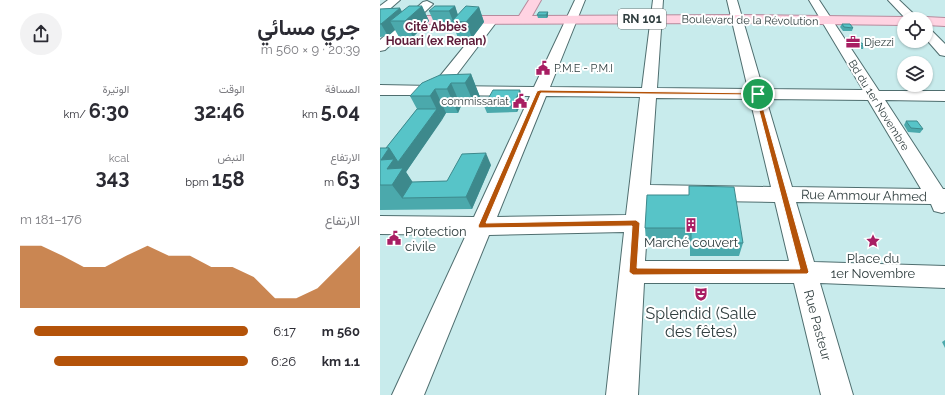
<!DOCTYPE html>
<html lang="ar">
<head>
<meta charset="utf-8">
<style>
	:root { --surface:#fff; --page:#f2f2f3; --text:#2b2b33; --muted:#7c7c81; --accent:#b45309 }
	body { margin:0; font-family:Raleway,Vazirmatn,sans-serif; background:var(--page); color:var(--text); direction:rtl; height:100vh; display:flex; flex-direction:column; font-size:15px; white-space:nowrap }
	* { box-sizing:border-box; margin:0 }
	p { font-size:13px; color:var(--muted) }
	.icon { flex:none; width:22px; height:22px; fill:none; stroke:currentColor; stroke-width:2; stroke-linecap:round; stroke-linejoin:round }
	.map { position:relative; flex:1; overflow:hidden; direction:ltr }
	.side { display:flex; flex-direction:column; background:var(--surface); width:380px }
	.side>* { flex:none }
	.fabs { position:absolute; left:517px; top:12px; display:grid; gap:8px }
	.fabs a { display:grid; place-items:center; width:36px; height:36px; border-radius:50%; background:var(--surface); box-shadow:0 1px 3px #0004; font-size:20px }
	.pin { position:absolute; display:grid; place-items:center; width:34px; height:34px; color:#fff; margin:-17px; border:2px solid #fff; border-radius:50%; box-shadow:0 1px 4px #0007 }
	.round { display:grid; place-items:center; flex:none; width:42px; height:42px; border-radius:21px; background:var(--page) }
	.overview { display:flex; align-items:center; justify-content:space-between; height:68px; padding:0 20px }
	h1 { font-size:22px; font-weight:700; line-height:30px }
	.metrics { display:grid; grid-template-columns:repeat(3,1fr); gap:6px; height:68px; padding:4px 20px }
	.metrics div { display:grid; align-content:center }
	.metrics b { font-size:20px; font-weight:700 }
	.metrics small { font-size:11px; font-weight:400 }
	.metrics p { font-size:11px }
	.chart { height:112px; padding:8px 20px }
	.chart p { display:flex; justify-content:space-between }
	.chart svg { width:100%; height:72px; margin-top:4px; fill:var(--accent); opacity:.7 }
	ul { padding:0 20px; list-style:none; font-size:13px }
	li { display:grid; grid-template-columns:64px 48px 1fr; align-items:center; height:30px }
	li i { height:10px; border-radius:5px; background:var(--accent) }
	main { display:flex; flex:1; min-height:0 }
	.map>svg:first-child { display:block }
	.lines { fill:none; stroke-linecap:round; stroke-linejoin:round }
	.minor-casing { stroke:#4f6e6f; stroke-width:2 }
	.major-casing { stroke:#b78b9d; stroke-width:2 }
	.minor { fill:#fff; fill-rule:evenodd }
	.major { fill:#ffd3e2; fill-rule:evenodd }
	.wall { fill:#4ba9ac }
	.shaded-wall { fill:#3d898c }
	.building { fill:#57c4c8; stroke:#3d898c }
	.route { fill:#b45309; stroke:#fff; fill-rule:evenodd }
	.labels { text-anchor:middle; stroke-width:4; stroke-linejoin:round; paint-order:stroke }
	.far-street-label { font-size:11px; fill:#303e3f; stroke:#fff }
	.far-poi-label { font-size:11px; fill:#303e3f; stroke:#fff; text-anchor:start }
	.shield { fill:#fff; stroke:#6e7879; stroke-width:1 }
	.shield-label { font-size:12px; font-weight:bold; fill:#303e3f }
	.far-neighbourhood-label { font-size:12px; font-weight:bold; fill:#5e1d3a; stroke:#fff }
	.street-label { font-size:13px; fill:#303e3f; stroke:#fff }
	.poi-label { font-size:13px; fill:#303e3f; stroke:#fff }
	.near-poi-label { font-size:16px; fill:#303e3f; stroke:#fff }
</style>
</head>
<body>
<main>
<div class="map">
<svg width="565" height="395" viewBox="0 0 565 395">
	<rect width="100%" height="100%" fill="#c8ebec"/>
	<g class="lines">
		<defs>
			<g id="minor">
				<path d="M8 0H20L4 14 0 15V6Z"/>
				<path d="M195 0H205L170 87 262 88 273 0H283L277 88 368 89 347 0H357L383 89 483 90 429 0H439L499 91H565V101L505 100 563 189H565V212L562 213 554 211 551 204 416 202 434 262 565 266V288L440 283 473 395H441L414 283H264L258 395H226L244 232 109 235 44 395H12L86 235 0 234V216L94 217 150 96 60 95C56 101 53 102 45 100L43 97 44 95H0V85L52 86 108 17H116L118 20 68 86 154 87ZM166 96 260 97 246 215 117 217ZM276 98 370 99 391 187 270 185ZM386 99 488 100 541 189 412 187ZM269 200 395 202 409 261H265Z"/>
				<path d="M508 0H519L539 19H526Z"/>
				<path d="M47 1 53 4 51 6 5 50 0 51V40L43 2Z"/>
				<path d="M546 28 550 29 565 44V56L560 55 546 39Z"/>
			</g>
			<g id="major">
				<path d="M149 0H161L152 16 358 15 524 17 529 19H524V25L358 23 0 24V16H139Z"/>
				<path d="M546 17 565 18V26L546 25V19H541Z"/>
			</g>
		</defs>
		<!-- minor casing -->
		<use href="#minor" class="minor-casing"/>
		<!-- major casing -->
		<use href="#major" class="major-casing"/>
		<!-- minor -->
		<use href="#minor" class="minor"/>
		<!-- major -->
		<use href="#major" class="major"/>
	</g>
	<!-- wall -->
	<g class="wall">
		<path d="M42 6 49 21 33 37H19L15 30 8 36 0 37V9L20 8 22 12Z"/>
		<path d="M75 6 78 15 99 7 104 22 92 38H78L74 27H56L49 11Z"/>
		<path d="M168 12V16L167 18H158L157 15Z"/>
		<path d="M462 24 473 28 472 31H463L460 27Z"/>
		<path d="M475 43 484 46 483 49H476L474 46Z"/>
		<path d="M91 74 100 97 95 106H81L78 113H66L26 172 32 182 67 181 111 165 92 209 0 210V148H6L37 109 30 96Z"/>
		<path d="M140 90 142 98 138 106 139 108 137 112 107 113 104 106Z"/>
		<path d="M526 121 543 129 540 133 528 132 524 125Z"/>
		<path d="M309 186 363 243 359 256H310V242H266L265 228 309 195Z"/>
		<path d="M565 340V348L562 342Z"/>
	</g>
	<!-- shaded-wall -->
	<g class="shaded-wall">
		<path d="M42 6 49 21 33 37 25 21H10L15 30 8 36 1 24 20 8 26 20Z"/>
		<path d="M75 6 80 22 73 21 69 11Z"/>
		<path d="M99 7 104 22 92 38 86 22Z"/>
		<path d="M168 12V16L167 18 166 15Z"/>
		<path d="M91 74 100 97 95 106 85 83Z"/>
		<path d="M71 83 81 106 78 113 67 89Z"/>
		<path d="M55 89 66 113 62 120 50 96Z"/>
		<path d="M140 90 142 98 138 106 139 108 137 112 135 105V101Z"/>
		<path d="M57 109 62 120 26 172 40 193 22 198 12 185 1 160 9 148 23 169 18 162Z"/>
		<path d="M106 153 111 165 92 209 86 197Z"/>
	</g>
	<!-- building -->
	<g class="building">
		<path d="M29 6H42L25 21H10Z"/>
		<path d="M55 6H75L69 11H49Z"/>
		<path d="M86 6 99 7 86 22 72 21Z"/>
		<path d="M20 8 1 24H0V9Z"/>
		<path d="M159 12H168L166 15H157Z"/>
		<path d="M462 24H470L473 28 464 27Z"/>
		<path d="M475 43H482L484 46 477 45Z"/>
		<path d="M91 74 85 83H71L67 89H55L50 96H30L42 83 60 75Z"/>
		<path d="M113 90H140L135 101H137L135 105 104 106Z"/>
		<path d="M37 109H57L18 162 9 148H6Z"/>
		<path d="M526 121H537L543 129 531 128Z"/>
		<path d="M0 148H9L1 160 14 159 7 169 23 168 12 185H0Z"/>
		<path d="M106 153 86 197 22 198 32 182 67 181 82 154Z"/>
		<path d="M309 186 354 187 363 243 311 242V228H265L267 195H309Z"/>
	</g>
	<!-- route -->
	<path class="route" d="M160 90 379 93 429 272 427 274 253 275 249 272 252 226 99 228 98 226 157 91ZM161 93 375 95 420 269 257 268 260 223 256 220 106 223Z"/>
	<!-- icons -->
	<defs>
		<symbol id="office-bare" viewBox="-9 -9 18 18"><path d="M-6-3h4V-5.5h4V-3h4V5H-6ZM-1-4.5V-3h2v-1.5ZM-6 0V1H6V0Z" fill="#a81e63" stroke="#fff" stroke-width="2.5" paint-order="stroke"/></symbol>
		<symbol id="civic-bare" viewBox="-9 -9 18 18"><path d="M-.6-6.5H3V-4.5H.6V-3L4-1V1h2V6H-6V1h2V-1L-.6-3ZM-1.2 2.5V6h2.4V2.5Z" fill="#a81e63" stroke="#fff" stroke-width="2.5" paint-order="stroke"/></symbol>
		<symbol id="building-bare" viewBox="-9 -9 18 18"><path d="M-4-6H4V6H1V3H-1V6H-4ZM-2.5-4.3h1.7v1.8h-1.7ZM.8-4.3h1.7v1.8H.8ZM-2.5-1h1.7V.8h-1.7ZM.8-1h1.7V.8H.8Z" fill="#a81e63" stroke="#fff" stroke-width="2.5" paint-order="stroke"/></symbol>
		<symbol id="sight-bare" viewBox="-9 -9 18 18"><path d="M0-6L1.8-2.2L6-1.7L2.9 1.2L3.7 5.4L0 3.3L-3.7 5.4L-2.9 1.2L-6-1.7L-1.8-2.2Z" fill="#a81e63" stroke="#fff" stroke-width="2.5" paint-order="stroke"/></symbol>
		<symbol id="theatre-bare" viewBox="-9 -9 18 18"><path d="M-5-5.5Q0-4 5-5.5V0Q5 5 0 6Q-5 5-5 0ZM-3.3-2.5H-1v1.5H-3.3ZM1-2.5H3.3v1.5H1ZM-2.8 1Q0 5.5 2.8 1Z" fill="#a81e63" stroke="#fff" stroke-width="2.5" paint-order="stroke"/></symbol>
	</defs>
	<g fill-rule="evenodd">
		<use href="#office-bare" x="463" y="32" width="20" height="20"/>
		<use href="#civic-bare" x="153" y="58" width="20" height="20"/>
		<use href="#civic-bare" x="130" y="91" width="20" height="20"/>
		<use href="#building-bare" x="301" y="215" width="20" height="20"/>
		<use href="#civic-bare" x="4" y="228" width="20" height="20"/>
		<use href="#sight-bare" x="483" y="231" width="20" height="20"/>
		<use href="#theatre-bare" x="311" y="284" width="20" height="20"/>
	</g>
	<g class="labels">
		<!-- far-street labels -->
		<g class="far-street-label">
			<text transform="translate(370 20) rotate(1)" y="4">Boulevard de la Révolution</text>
			<text transform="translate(499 105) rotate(58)" y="4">Bd du 1er Novembre</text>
		</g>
		<!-- far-poi labels -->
		<g class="far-poi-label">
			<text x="484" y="46">Djezzi</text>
			<text x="174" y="72">P.M.E - P.M.I</text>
			<text x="129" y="105" text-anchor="end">commissariat</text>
		</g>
		<!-- shield labels -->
		<rect class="shield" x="238" y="9" width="48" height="20" rx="3"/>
		<g class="shield-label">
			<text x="262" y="23">RN 101</text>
		</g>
		<!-- far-neighbourhood labels -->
		<g class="far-neighbourhood-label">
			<text x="56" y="31">Cité Abbès<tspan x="56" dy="14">Houari (ex Renan)</tspan></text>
		</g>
		<!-- street labels -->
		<g class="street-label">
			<text transform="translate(484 195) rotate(1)" y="5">Rue Ammour Ahmed</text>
			<text transform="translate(438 325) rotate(75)" y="5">Rue Pasteur</text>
		</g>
		<!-- poi labels -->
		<g class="poi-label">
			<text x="25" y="236" text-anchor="start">Protection<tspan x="25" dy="15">civile</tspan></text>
			<text x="311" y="247">Marché couvert</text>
			<text x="493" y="263">Place du<tspan x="493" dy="15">1er Novembre</tspan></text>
		</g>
		<!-- near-poi labels -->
		<g class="near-poi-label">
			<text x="321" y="319">Splendid (Salle<tspan x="321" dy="18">des fêtes)</tspan></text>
		</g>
	</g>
</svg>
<div class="fabs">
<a><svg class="icon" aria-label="locate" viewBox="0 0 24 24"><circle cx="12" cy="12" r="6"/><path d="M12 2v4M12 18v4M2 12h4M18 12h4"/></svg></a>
<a><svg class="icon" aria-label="layers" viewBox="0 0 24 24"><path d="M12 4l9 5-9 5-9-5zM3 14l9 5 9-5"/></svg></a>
</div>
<div class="pin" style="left:378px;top:94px;background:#1e9e55"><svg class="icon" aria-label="arrive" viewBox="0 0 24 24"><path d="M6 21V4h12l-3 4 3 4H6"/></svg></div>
</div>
<section class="side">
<div class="overview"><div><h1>جري مسائي</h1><p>20:39 · 9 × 560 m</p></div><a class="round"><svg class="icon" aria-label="share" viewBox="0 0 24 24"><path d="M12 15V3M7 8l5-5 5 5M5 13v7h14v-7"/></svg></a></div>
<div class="metrics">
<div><p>المسافة</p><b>5.04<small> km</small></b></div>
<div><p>الوقت</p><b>32:46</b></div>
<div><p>الوتيرة</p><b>6:30<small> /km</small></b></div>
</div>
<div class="metrics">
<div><p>الارتفاع</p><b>63<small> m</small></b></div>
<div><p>النبض</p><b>158<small> bpm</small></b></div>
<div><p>kcal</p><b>343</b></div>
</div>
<div class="chart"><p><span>الارتفاع</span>176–181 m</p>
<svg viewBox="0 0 160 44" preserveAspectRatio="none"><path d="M0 44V6L10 6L20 12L30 19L40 19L50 12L60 6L70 12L80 12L90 19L100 19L110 25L120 38L130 38L140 32L150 19L160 6V44z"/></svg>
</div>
<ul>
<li><b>560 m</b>6:17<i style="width:94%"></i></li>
<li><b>1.1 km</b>6:26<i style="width:85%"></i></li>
</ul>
</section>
</main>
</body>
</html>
